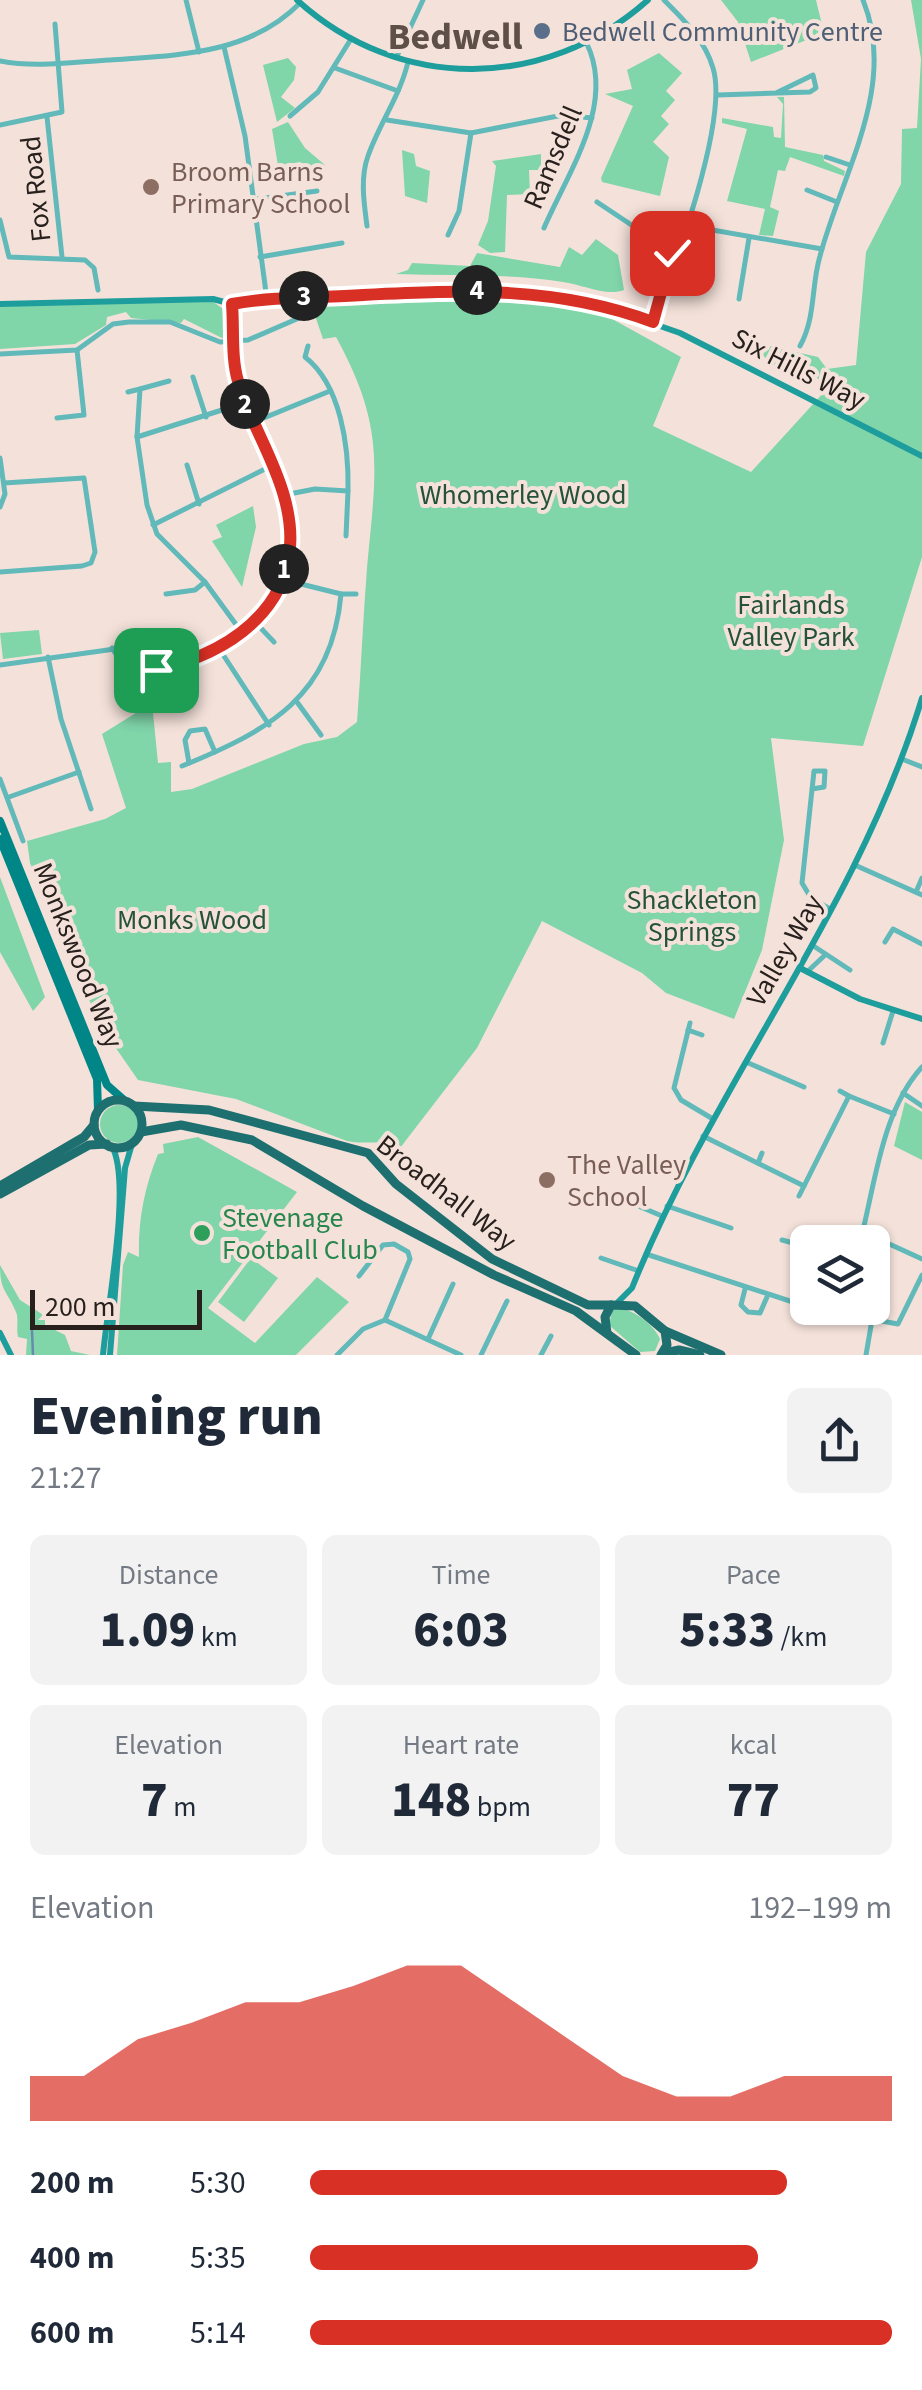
<!DOCTYPE html>
<html lang="en">
<head>
<meta charset="utf-8">
<style>
	:root { --surface:#fff; --page:#f2f2f3; --text:#1f2937; --muted:#747a83; --accent:#d93025 }
	body { margin:0; font-family:"Source Sans 3",sans-serif; background:var(--page); color:var(--text); height:100vh; display:flex; flex-direction:column; font-size:38px; white-space:nowrap }
	* { box-sizing:border-box; margin:0 }
	p { font-size:32px; color:var(--muted) }
	.icon { flex:none; width:55px; height:55px; fill:none; stroke:currentColor; stroke-width:2; stroke-linecap:round; stroke-linejoin:round }
	.map { position:relative; height:1355px; overflow:hidden }
	.sheet { display:flex; flex-direction:column; background:var(--surface); flex:1 }
	.sheet>* { flex:none }
	.buttons { position:absolute; left:790px; top:1225px; display:grid; gap:20px }
	.buttons a { display:grid; place-items:center; width:100px; height:100px; border-radius:15px; background:var(--surface); box-shadow:0 2px 8px #0004; font-size:50px }
	.scale { position:absolute; left:30px; bottom:25px; width:172px; box-sizing:border-box; padding-left:10px; border:5px solid #27201d; border-top:0; font-size:28px; line-height:35px; white-space:nowrap; color:#27201d; -webkit-text-stroke:8px #f4e2da; paint-order:stroke }
	.pin { position:absolute; display:grid; place-items:center; width:85px; height:85px; color:#fff; margin:-42px; border-radius:20px; box-shadow:0 5px 15px #0006 }
	.km { position:absolute; width:50px; height:50px; margin:-25px; border-radius:50%; background:#222; color:#fff; font-size:28px; line-height:50px; text-align:center }
	.round { display:grid; place-items:center; flex:none; width:105px; height:105px; border-radius:15px; background:var(--page) }
	.headline { display:flex; align-items:center; justify-content:space-between; height:170px; padding:0 30px }
	h1 { font-size:55px; font-weight:800; line-height:75px }
	.figures { display:grid; grid-template-columns:repeat(3,1fr); gap:15px; height:170px; padding:10px 30px }
	.figures div { display:grid; align-content:center; border-radius:15px; background:var(--page); text-align:center }
	.figures b { font-size:50px; font-weight:800 }
	.figures small { font-size:28px; font-weight:400 }
	.figures p { font-size:28px }
	.chart { height:280px; padding:20px 30px }
	.chart p { display:flex; justify-content:space-between }
	.chart svg { width:100%; height:180px; margin-top:10px; fill:var(--accent); opacity:.7 }
	ul { padding:0 30px; list-style:none; font-size:32px }
	li { display:grid; grid-template-columns:160px 120px 1fr; align-items:center; height:75px }
	li i { height:25px; border-radius:12px; background:var(--accent) }
	.map>svg:first-child { display:block }
	.green { fill:#80d5a9 }
	.lines { fill:none; stroke-linecap:round; stroke-linejoin:round }
	.stream { stroke:#678ab2; stroke-width:2.5 }
	.street { stroke:#61b9b9; stroke-width:5 }
	.secondary { stroke:#1e9d9d; stroke-width:6 }
	.primary { stroke:#008686; stroke-width:8 }
	.highway { stroke:#1e6f6f; stroke-width:9 }
	.route-casing { stroke:#fff; stroke-width:20 }
	.route { stroke:#d93025; stroke-width:12 }
	.service-dot { fill:#5c6f8a; stroke:#f4e2da; stroke-width:4 }
	.education-dot { fill:#8d6e63; stroke:#f4e2da; stroke-width:4 }
	.leisure-dot { fill:#2e9e5b; stroke:#f4e2da; stroke-width:4 }
	.labels { text-anchor:middle; stroke-width:8; stroke-linejoin:round; paint-order:stroke }
	.service-label { font-size:28px; fill:#4e5e75; stroke:#f4e2da; text-anchor:start }
	.street-label { font-size:28px; fill:#27201d; stroke:#f4e2da }
	.education-label { font-size:28px; fill:#785e54; stroke:#f4e2da; text-anchor:start }
	.park-label { font-size:28px; fill:#25523b; stroke:#f4e2da }
	.leisure-label { font-size:28px; fill:#27864d; stroke:#f4e2da; text-anchor:start }
	.district-label { font-size:38px; font-weight:bold; fill:#5e4f49; stroke:#f4e2da }
</style>
</head>
<body>
<div class="map">
<svg width="922" height="1355" viewBox="0 0 922 1355">
	<rect width="100%" height="100%" fill="#f4e2da"/>
	<!-- green -->
	<g class="green">
		<path d="M721 0H816L824 33 751 62 738 22Z"/>
		<path d="M911 0H922V557L863 746 771 738 784 840 762 950 734 1019 666 993 642 973 542 921 477 1048 400 1148C382 1139 367 1145 347 1141L236 1099 138 1080 100 1025 30 863 27 841 105 819 126 808 102 734 152 703 158 763 171 762V792L192 789 304 744 337 737 357 722C361 670 363 619 367 568 376 470 386 428 336 337L323 339 309 298 481 300 594 309 681 357 653 426 751 472 825 391 811 367 774 365 760 353 765 345 818 357 827 369 856 365 866 252 901 184 902 129 917 128 921 59Z"/>
		<path d="M659 53 682 73 666 91 675 100 661 116 669 124 653 142 669 157 660 196 602 182 601 178 633 106 605 94 632 89 627 70Z"/>
		<path d="M288 58 296 67 294 80 281 97 295 108 277 122 263 65Z"/>
		<path d="M777 97H784L785 147 823 155 824 161 845 171 844 176 790 157 785 171 778 170 770 207 779 211 773 236 759 235 765 209 727 201 747 129 722 123V118L773 127 774 137 781 138 783 104Z"/>
		<path d="M288 122 305 148 325 165 321 175 300 162 278 166 272 129Z"/>
		<path d="M402 150 414 154 416 166 430 171 427 203 405 196Z"/>
		<path d="M541 154V170H529L530 194 507 195 505 252 490 253 478 245 488 221 496 166 492 161Z"/>
		<path d="M596 239 618 255 624 290C606 297 581 284 563 282 507 273 452 276 396 274L408 270 412 263 470 266 477 253 560 267 569 247 582 255Z"/>
		<path d="M212 301 226 311 228 333 222 338 184 319 181 323 131 318 126 312 107 317 106 325 75 344 0 349V306Z"/>
		<path d="M253 506 256 527 242 587 212 541 222 537 216 525Z"/>
		<path d="M39 630 42 654 3 659 0 633Z"/>
		<path d="M0 877 45 997 33 1011 0 952Z"/>
		<path d="M905 1102 922 1112V1160L894 1146Z"/>
		<circle cx="119" cy="1124" r="19"/>
		<path d="M198 1137 297 1192 208 1308 255 1343 317 1277 349 1302 296 1355H117L123 1265 128 1252 139 1257C138 1220 144 1189 158 1154L164 1153 163 1144Z"/>
		<path d="M251 1258 278 1278 244 1322 218 1302Z"/>
		<path d="M0 1265 20 1300 45 1316V1325L65 1335 71 1351 90 1355H26L27 1339 18 1337C16 1329 19 1319 16 1312 7 1290 0 1292 0 1265Z"/>
		<path d="M613 1307C631 1308 652 1322 660 1339L655 1351 640 1352 609 1325Z"/>
	</g>
	<g class="lines">
		<!-- stream -->
		<path class="stream" d="M32 1331 33 1355"/>
		<!-- street -->
		<g class="street">
			<path d="M186 0 199 52"/>
			<path d="M224 47 245 136 267 300"/>
			<path d="M397 56 423 0"/>
			<path d="M0 61C36 68 73 62 110 60 177 55 249 55 300 3"/>
			<path d="M335 68 398 91"/>
			<path d="M718 95 810 92 816 88 813 75 776 93"/>
			<path d="M290 116 318 92 351 39"/>
			<path d="M47 117 62 257"/>
			<path d="M387 120 471 133 563 115 592 118"/>
			<path d="M0 125 62 112 55 24"/>
			<path d="M826 157 850 165"/>
			<path d="M807 190 837 202"/>
			<path d="M597 202 675 254"/>
			<path d="M206 206 317 191"/>
			<path d="M0 220 9 257 85 260 94 268 98 290"/>
			<path d="M684 225 822 249"/>
			<path d="M367 226C364 203 360 178 368 156 379 124 400 96 408 62"/>
			<path d="M544 228C568 172 616 105 587 44"/>
			<path d="M448 235 459 211 471 133"/>
			<path d="M260 257 342 243"/>
			<path d="M739 299 749 238"/>
			<path d="M653 322C674 269 729 119 713 68 705 40 684 20 664 0"/>
			<path d="M308 346 305 357C341 385 349 447 348 491"/>
			<path d="M800 346C816 317 811 286 820 256 842 173 898 86 863 0"/>
			<path d="M0 354 77 350 113 324 129 322H170L220 342 248 340 306 315"/>
			<path d="M193 377 206 417"/>
			<path d="M169 381 140 389 137 437 147 505 157 534 205 582 243 634"/>
			<path d="M128 392 140 389"/>
			<path d="M57 418 84 415 77 350"/>
			<path d="M254 422 330 391"/>
			<path d="M137 437 244 403"/>
			<path d="M0 458 5 494 0 507"/>
			<path d="M187 465 199 504"/>
			<path d="M284 495 315 489 348 491 346 536"/>
			<path d="M153 525 271 466"/>
			<path d="M0 572 82 566 91 563 95 552 84 478 4 483"/>
			<path d="M166 594 195 590 205 582"/>
			<path d="M341 594H356"/>
			<path d="M255 622 274 642"/>
			<path d="M112 648 127 670C156 677 198 663 223 648 245 635 264 615 275 592 311 515 259 453 238 380 230 356 234 329 232 304"/>
			<path d="M220 650 269 725"/>
			<path d="M48 657 61 719 91 809"/>
			<path d="M0 665 122 648 140 670"/>
			<path d="M297 702 321 735"/>
			<path d="M902 759 922 767"/>
			<path d="M189 763 185 740 190 731 205 729 215 752"/>
			<path d="M182 766C268 731 332 697 341 594L281 579"/>
			<path d="M0 779 23 841"/>
			<path d="M812 789 824 787 825 771H814L802 883 811 898 830 909"/>
			<path d="M9 797 79 772"/>
			<path d="M857 866 922 895"/>
			<path d="M916 892 922 878"/>
			<path d="M885 942 893 929 922 944"/>
			<path d="M812 945 850 970"/>
			<path d="M807 972 824 956"/>
			<path d="M690 1023 674 1088 681 1100 713 1119"/>
			<path d="M688 1030 702 1035"/>
			<path d="M883 1043 893 1011"/>
			<path d="M746 1062 804 1087"/>
			<path d="M840 1091 849 1096"/>
			<path d="M903 1093 922 1106"/>
			<path d="M703 1136 804 1186 849 1096 894 1114"/>
			<path d="M758 1163 762 1153"/>
			<path d="M603 1191 662 1216"/>
			<path d="M799 1196 804 1186"/>
			<path d="M667 1206 731 1228"/>
			<path d="M863 1232 922 1259"/>
			<path d="M782 1240 808 1247"/>
			<path d="M860 1242C875 1186 881 1112 922 1067"/>
			<path d="M646 1254 808 1307"/>
			<path d="M601 1258 639 1271"/>
			<path d="M359 1276 383 1245 394 1244 408 1252 410 1259 385 1320"/>
			<path d="M745 1289 741 1305 748 1312 760 1313 767 1297"/>
			<path d="M810 1308 898 1324 922 1275"/>
			<path d="M385 1320 461 1355"/>
			<path d="M428 1339 453 1284"/>
			<path d="M337 1355 363 1329 385 1320"/>
			<path d="M481 1355 507 1301"/>
			<path d="M541 1355 551 1336"/>
			<path d="M866 1355 872 1320"/>
		</g>
		<!-- secondary -->
		<g class="secondary">
			<path d="M297 0C399 93 546 91 648 0"/>
			<path d="M0 304 213 299 232 304 297 296 498 290 594 303 680 333 922 456"/>
			<path d="M800 968 860 999 922 1019"/>
			<path d="M617 1303 632 1288C714 1083 858 910 922 698"/>
			<path d="M0 1333 11 1355"/>
			<path d="M103 1355C107 1308 132 1183 112 1146"/>
			<path d="M110 1355 125 1168 132 1144"/>
		</g>
		<!-- primary -->
		<g class="primary">
			<path d="M0 821 107 1085 124 1100"/>
			<path d="M0 839 97 1079 98 1110"/>
		</g>
		<!-- highway -->
		<g class="highway">
			<circle cx="118" cy="1124" r="24"/>
			<path d="M134 1106 209 1110 368 1153 396 1184 492 1259 588 1305H611"/>
			<path d="M141 1132 181 1125 252 1140 363 1206 494 1275 576 1311 636 1355"/>
			<path d="M0 1186 84 1137 94 1125"/>
			<path d="M0 1194 89 1145 107 1144"/>
			<path d="M665 1331 721 1355"/>
			<path d="M607 1333 605 1317 611 1305 635 1306 665 1331 667 1345 661 1355"/>
			<path d="M665 1353 679 1350 700 1355"/>
		</g>
	</g>
	<g class="lines">
		<defs>
			<path id="route" d="M156 670C242 650 312 594 284 496 273 456 249 420 238 381 231 357 234 329 232 304 276 296 319 298 363 295 464 290 557 286 653 322L672 253"/>
		</defs>
		<!-- route casing -->
		<use href="#route" class="route-casing"/>
		<!-- route -->
		<use href="#route" class="route"/>
	</g>
	<!-- markers -->
	<circle class="service-dot" cx="542" cy="31" r="10"/>
	<g class="education-dot">
		<circle cx="151" cy="187" r="10"/>
		<circle cx="547" cy="1180" r="10"/>
	</g>
	<circle class="leisure-dot" cx="202" cy="1233" r="10"/>
	<g class="labels">
		<!-- service labels -->
		<g class="service-label">
			<text x="562" y="41">Bedwell Community Centre</text>
		</g>
		<!-- street labels -->
		<g class="street-label">
			<text transform="translate(552 157) rotate(-67)" y="10">Ramsdell</text>
			<text transform="translate(35 189) rotate(-96)" y="10">Fox Road</text>
			<text transform="translate(799 368) rotate(27)" y="10">Six Hills Way</text>
			<text transform="translate(784 950) rotate(-60)" y="10">Valley Way</text>
			<text transform="translate(79 955) rotate(68)" y="10">Monkswood Way</text>
			<text transform="translate(447 1192) rotate(38)" y="10">Broadhall Way</text>
		</g>
		<!-- education labels -->
		<g class="education-label">
			<text x="171" y="181">Broom Barns<tspan x="171" dy="32">Primary School</tspan></text>
			<text x="567" y="1174">The Valley<tspan x="567" dy="32">School</tspan></text>
		</g>
		<!-- park labels -->
		<g class="park-label">
			<text x="523" y="504">Whomerley Wood</text>
			<text x="791" y="614">Fairlands<tspan x="791" dy="32">Valley Park</tspan></text>
			<text x="692" y="909">Shackleton<tspan x="692" dy="32">Springs</tspan></text>
			<text x="192" y="929">Monks Wood</text>
		</g>
		<!-- leisure labels -->
		<g class="leisure-label">
			<text x="222" y="1227">Stevenage<tspan x="222" dy="32">Football Club</tspan></text>
		</g>
		<!-- district labels -->
		<g class="district-label">
			<text x="455" y="49">Bedwell</text>
		</g>
	</g>
</svg>
<div class="buttons">
<a><svg class="icon" aria-label="layers" viewBox="0 0 24 24"><path d="M12 4l9 5-9 5-9-5zM3 14l9 5 9-5"/></svg></a>
</div>
<div class="scale">200 m</div>
<div class="pin" style="left:156px;top:670px;background:#1e9e55"><svg class="icon" aria-label="arrive" viewBox="0 0 24 24"><path d="M6 21V4h12l-3 4 3 4H6"/></svg></div>
<div class="pin" style="left:672px;top:253px;background:#d93025"><svg class="icon" aria-label="check" viewBox="0 0 24 24"><path d="M5 12l5 5 9-10"/></svg></div>
<b class="km" style="left:284px;top:569px">1</b>
<b class="km" style="left:245px;top:404px">2</b>
<b class="km" style="left:304px;top:296px">3</b>
<b class="km" style="left:477px;top:290px">4</b>
</div>
<section class="sheet">
<div class="headline"><div><h1>Evening run</h1><p>21:27</p></div><a class="round"><svg class="icon" aria-label="share" viewBox="0 0 24 24"><path d="M12 15V3M7 8l5-5 5 5M5 13v7h14v-7"/></svg></a></div>
<div class="figures">
<div><p>Distance</p><b>1.09<small> km</small></b></div>
<div><p>Time</p><b>6:03</b></div>
<div><p>Pace</p><b>5:33<small> /km</small></b></div>
</div>
<div class="figures">
<div><p>Elevation</p><b>7<small> m</small></b></div>
<div><p>Heart rate</p><b>148<small> bpm</small></b></div>
<div><p>kcal</p><b>77</b></div>
</div>
<div class="chart"><p><span>Elevation</span>192–199 m</p>
<svg viewBox="0 0 160 44" preserveAspectRatio="none"><path d="M0 44V33L10 33L20 24L30 20L40 15L50 15L60 11L70 6L80 6L90 15L100 24L110 33L120 38L130 38L140 33L150 33L160 33V44z"/></svg>
</div>
<ul>
<li><b>200 m</b>5:30<i style="width:82%"></i></li>
<li><b>400 m</b>5:35<i style="width:77%"></i></li>
<li><b>600 m</b>5:14<i style="width:100%"></i></li>
</ul>
</section>
</body>
</html>
